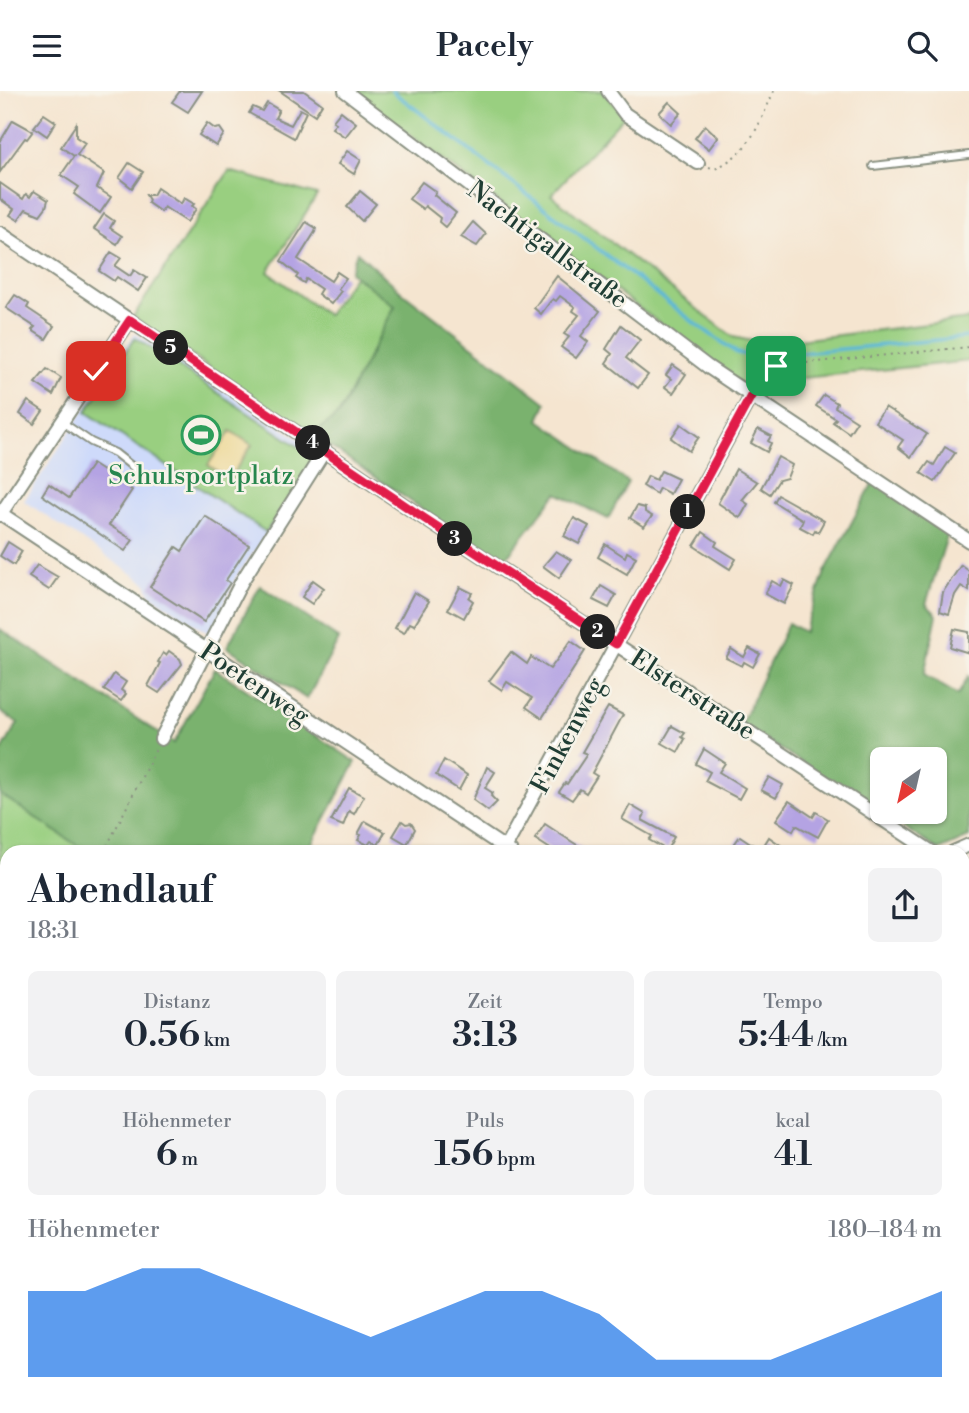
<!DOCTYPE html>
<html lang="de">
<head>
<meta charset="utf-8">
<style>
	:root { --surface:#fff; --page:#f2f2f3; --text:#1f2937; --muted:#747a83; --accent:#1a73e8 }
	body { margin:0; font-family:"Libre Bodoni",serif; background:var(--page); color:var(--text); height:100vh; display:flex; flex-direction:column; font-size:26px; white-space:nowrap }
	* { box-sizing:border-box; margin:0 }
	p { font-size:23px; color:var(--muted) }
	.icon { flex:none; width:38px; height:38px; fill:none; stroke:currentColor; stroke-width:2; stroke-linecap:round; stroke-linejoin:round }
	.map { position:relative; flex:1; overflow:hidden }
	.sheet { position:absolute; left:0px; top:754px; width:970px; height:569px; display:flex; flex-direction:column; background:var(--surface); border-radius:21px 21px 0 0; box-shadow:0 2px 5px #0004 }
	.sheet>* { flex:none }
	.needle { width:46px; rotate:214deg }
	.controls { position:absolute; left:870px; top:656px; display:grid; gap:14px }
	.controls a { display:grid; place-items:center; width:77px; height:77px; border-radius:10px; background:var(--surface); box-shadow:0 2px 5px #0004; font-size:35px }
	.pin { position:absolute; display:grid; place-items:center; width:60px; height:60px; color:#fff; margin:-30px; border-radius:14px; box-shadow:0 4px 10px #0006 }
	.km { position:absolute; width:35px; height:35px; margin:-18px; border-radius:50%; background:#222; color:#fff; font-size:19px; line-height:35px; text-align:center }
	.round { display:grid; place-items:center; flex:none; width:74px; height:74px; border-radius:10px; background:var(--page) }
	.summary { display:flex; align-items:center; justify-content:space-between; height:119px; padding:0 28px }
	h1 { font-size:38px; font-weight:600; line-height:52px }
	.stats { display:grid; grid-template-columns:repeat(3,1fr); gap:10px; height:119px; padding:7px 28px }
	.stats div { display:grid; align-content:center; border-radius:10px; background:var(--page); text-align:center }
	.stats b { font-size:35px; font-weight:600 }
	.stats small { font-size:19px; font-weight:400 }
	.stats p { font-size:19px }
	.chart { height:196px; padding:14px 28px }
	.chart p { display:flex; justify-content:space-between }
	.chart svg { width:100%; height:126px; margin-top:7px; fill:var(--accent); opacity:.7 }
	header { display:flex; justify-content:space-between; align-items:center; height:91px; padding:0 28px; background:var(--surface); font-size:32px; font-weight:600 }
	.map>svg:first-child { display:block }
	.built { fill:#cedafa }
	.green { fill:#99cf80; stroke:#5c865a; stroke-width:2 }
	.forest { fill:#7ab26e; stroke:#4c7851; stroke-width:2; fill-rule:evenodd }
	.sand { fill:#eeda9e; stroke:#868c69; stroke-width:2 }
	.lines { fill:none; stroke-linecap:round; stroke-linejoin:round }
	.stream { stroke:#5ab7d8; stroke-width:3.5 }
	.building { fill:#b4a3e3 }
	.service-casing { stroke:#8a9182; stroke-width:10 }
	.minor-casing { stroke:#8a9182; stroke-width:16 }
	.tertiary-casing { stroke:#8a9182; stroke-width:19 }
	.path { stroke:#8a9182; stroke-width:2; stroke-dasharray:2 5; stroke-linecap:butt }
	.service { stroke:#fff; stroke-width:6 }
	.minor { stroke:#fff; stroke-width:12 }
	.tertiary { stroke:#fff; stroke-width:16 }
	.route-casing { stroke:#fff; stroke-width:14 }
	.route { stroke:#e11d48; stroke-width:9 }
	.labels { text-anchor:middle; stroke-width:5; stroke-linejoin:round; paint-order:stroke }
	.street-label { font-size:26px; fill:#1f3d34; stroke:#f7f3e8 }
	.leisure-label { font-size:26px; fill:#27864d; stroke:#f7f3e8 }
</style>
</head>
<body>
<header><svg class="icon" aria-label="menu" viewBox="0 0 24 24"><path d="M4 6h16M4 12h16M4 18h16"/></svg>Pacely<svg class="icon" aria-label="search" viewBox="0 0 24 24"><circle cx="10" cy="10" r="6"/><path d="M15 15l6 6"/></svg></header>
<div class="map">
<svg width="969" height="1322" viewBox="0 0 969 1322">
	<rect width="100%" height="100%" fill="#f7f3e8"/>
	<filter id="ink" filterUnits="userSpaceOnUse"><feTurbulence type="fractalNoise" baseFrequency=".0143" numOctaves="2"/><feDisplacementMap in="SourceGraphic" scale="14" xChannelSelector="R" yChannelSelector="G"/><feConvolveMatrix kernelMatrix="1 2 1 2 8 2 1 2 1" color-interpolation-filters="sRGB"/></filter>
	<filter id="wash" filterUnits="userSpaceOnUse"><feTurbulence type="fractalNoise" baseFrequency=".00686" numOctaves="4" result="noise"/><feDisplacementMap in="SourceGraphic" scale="28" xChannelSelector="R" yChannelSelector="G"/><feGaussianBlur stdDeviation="1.57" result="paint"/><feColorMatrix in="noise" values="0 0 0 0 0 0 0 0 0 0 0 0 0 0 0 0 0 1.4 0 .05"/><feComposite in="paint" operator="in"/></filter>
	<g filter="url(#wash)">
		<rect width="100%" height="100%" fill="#f5e5d0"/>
		<!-- built -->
		<path class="built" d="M135 242 320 361 268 442 236 486 211 544 150 504 146 492 24 410Z"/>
		<!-- green -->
		<g class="green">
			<path d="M352 0H603L624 25 551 104 733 246 766 253 969 228V270L742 293 736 290Z"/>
			<path d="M229 80 317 104 268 181 327 224 355 184 395 215 339 323 313 344 133 226Z"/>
			<path d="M135 247 316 367 266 441 86 321Z"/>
			<path d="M0 703 87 760 7 761V831L2 828 0 831Z"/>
		</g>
		<!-- forest -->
		<g class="forest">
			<path d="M357 161 402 201 546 312 539 329 628 391 608 428 557 402 502 472 313 344 339 323 395 215 350 181Z"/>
			<path d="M875 388 949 439 926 513 937 524 924 584 958 604 969 584V746L939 759 741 633 788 532 804 541 825 481ZM882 668H934V721H882Z"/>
			<path d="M260 495 339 548 307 608 227 556Z"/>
			<path d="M0 538 174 652 215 578 356 671 307 761H87L0 703V663L18 632 0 620Z"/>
			<path d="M7 962V1058L0 1054V975Z"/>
		</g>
		<!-- sand -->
		<path class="sand" d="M231 340 252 354 229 388 208 374Z"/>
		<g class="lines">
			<!-- stream -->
			<path class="stream" d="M392 0 696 233 737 262 758 266 969 246"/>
		</g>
		<g id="blocks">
			<!-- building -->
			<g class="building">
				<path d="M180 0H202L188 21 172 11Z"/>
				<path d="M280 0H304L322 13 315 24Z"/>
				<path d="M669 11 681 22 671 33 659 22Z"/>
				<path d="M267 12 279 19 275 27 291 34 300 18 306 21 294 47 249 22 253 16 262 20Z"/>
				<path d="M341 20 356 32 345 46 332 37 336 32 333 30Z"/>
				<path d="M44 23 56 31 47 45 34 36Z"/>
				<path d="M13 29 33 40 27 48 25 47 0 81V51Z"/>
				<path d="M207 32 215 38 220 37 224 43 216 55 199 44Z"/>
				<path d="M76 33V46L85 52 77 64 104 82 97 97 111 106 100 122 74 103 79 96 61 84 74 65 61 56Z"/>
				<path d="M705 34 718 46 709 58 695 47Z"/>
				<path d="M347 60 361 69 354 83 338 73Z"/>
				<path d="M129 72 143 81 132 97 119 87Z"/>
				<path d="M422 91 436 101 434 104 456 122 445 136 439 131 440 127 425 115 423 118 409 108Z"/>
				<path d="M0 92 23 108 26 103 30 106 34 100 48 109 46 116 40 124 26 118 18 129 10 124 14 118 0 108Z"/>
				<path d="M157 97 181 113 184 107 194 113 192 115 196 118 187 131 164 116 161 121 148 112 149 109 146 104H153Z"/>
				<path d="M360 100 376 113 362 130 347 116Z"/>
				<path d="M104 123 114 130 110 137 122 145 117 153 94 138Z"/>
				<path d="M306 131 316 137 315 141 298 168 331 190 337 181 346 187 338 198 341 200 331 213 318 203 321 198 306 188 304 192 296 187 298 184 281 170Z"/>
				<path d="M473 131 486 143 477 155 461 146Z"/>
				<path d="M111 161 121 167 115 175 130 185 134 179 147 187 138 200 117 186 114 190 99 180Z"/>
				<path d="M557 185 600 220 581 245 588 251 576 267 561 256 569 246 564 243 579 224 573 220 575 216 560 205 556 210 553 208 550 211 541 223 534 217Z"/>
				<path d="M15 204 29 213 27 217 54 235 46 248 32 239 35 236 6 217Z"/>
				<path d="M621 234 640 249 626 267 648 284 638 297 606 272 612 263 606 258Z"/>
				<path d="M673 274 686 283 673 302 665 296 671 288 666 284Z"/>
				<path d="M47 278 61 287 53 304 35 292Z"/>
				<path d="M824 304 837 312 835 316 857 330 849 342 833 331 836 328 816 315Z"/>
				<path d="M28 310 43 320 34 333 20 323Z"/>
				<path d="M885 316 927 343 911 366 898 356 903 349 875 331Z"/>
				<path d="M681 333 699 346 689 360 671 347Z"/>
				<path d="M758 338 771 345 768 350 771 352 767 361 751 352Z"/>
				<path d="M945 356 955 362 935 391 921 382 929 371 934 374Z"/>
				<path d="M778 366 792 374 787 387 779 389 770 403 761 397Z"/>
				<path d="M92 373 132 399 109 434 133 449 125 460 42 404 49 393 69 407Z"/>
				<path d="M736 378 757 391 742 409 748 413 740 427 718 412Z"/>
				<path d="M661 380 678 388 670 403 659 397 656 403 643 395 648 385 656 389Z"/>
				<path d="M778 404 824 430 818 441 815 439 813 443 800 436 803 429 774 411Z"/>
				<path d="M637 415 645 417V421L652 425 644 436 630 427Z"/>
				<path d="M205 425 249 454 226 489 230 492 204 531 150 496 176 456 182 460Z"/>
				<path d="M574 427 589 435 579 453 564 445Z"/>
				<path d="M703 441 717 451 715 455 736 468 730 478 694 455Z"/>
				<path d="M8 451 22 460 14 474 0 465Z"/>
				<path d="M605 453 625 466 627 461 636 466 627 483 598 466Z"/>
				<path d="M556 460 571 469 559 487 543 475Z"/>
				<path d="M37 474 58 486 49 499 29 486Z"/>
				<path d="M961 474 969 480V500L961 495 955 504 949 523 940 520 943 501Z"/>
				<path d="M313 489 324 497 312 513 302 506Z"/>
				<path d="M784 489 794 494 784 513 765 503 772 490 781 495Z"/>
				<path d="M601 495 616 504 609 517 593 509Z"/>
				<path d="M460 496 472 502 469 507 473 510 464 527 448 518Z"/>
				<path d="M414 501 429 510 414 534 410 532 404 542 395 537Z"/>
				<path d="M954 538 969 541V562L950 556Z"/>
				<path d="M571 550 585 560 542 627 526 616 532 607 507 591 502 599 489 590 511 561 527 573 531 566 550 578Z"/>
				<path d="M749 557 760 563 753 576 744 571 742 575 726 567 731 558 744 566Z"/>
				<path d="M169 560 180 568 182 573 159 602 148 595 160 572 158 571 163 562 166 564Z"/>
				<path d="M114 583 126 591 121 599 126 603 121 610 104 599Z"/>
				<path d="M608 616 623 624 592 682 597 685 586 702 580 698 572 709 559 701 565 692 567 693 587 663 582 661Z"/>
				<path d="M672 635 685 642 682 646 685 648 678 661 662 652Z"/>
				<path d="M704 658 725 672 719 681 745 697 739 708 705 690 710 681 696 673Z"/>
				<path d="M444 669 467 684 459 699 436 684Z"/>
				<path d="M487 676 495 681 485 697 493 702 491 705 497 711 488 720 473 709Z"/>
				<path d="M769 686 783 694 776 707 761 699Z"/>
				<path d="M349 697 364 705 354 723 349 720 343 735 331 730Z"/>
				<path d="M789 710 813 726 816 721 828 728 818 746 796 734 793 740 776 729Z"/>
				<path d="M630 714 645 723 642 729 674 746 667 759 649 749 652 745 622 728Z"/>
				<path d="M365 730 385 741 378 754 371 750 368 754 358 749 361 744 358 743Z"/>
				<path d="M402 730 406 733 411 732 415 738 407 753 393 745Z"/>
				<path d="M545 733 563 745 588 761H555L535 748Z"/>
				<path d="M740 745 761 759 769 746 782 755 779 761H743L733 755Z"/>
			</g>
		</g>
	</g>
	<g filter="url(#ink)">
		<use href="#blocks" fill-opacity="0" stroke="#8a9182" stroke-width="2"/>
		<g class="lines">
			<defs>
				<g id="service">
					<path d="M873 75 969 64"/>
					<path d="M62 331 91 351 115 362 134 377 138 392"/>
				</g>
				<g id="minor">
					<path d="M345 0 708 276 969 450"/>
					<path d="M608 0 625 23 698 72"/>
					<path d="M0 142 413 420 932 761"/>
					<path d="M0 422 511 761"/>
					<path d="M0 424 130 229"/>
					<path d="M161 648 242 490 325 359"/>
					<path d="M503 761 751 305"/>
					<path d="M953 761 969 754"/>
					<path d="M962 819 969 835"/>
					<path d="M0 929 7 928"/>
					<path d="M0 1188 7 1192"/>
					<path d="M237 1316 248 1322"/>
					<path d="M931 1316 940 1322"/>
					<path d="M198 1322 201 1316"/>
					<path d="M490 1322 493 1316"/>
				</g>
				<g id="tertiary">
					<path d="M962 1064 969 1025"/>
					<path d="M915 1322 916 1316"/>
				</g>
			</defs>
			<!-- service casing -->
			<use href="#service" class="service-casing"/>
			<!-- minor casing -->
			<use href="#minor" class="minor-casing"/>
			<!-- tertiary casing -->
			<use href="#tertiary" class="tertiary-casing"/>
			<!-- path -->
			<g class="path">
				<path d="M709 76 715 78C751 60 758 35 774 0"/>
				<path d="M760 295 776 275 969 256"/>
				<path d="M104 761 156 658"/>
				<path d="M962 771 969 772"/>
				<path d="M11 1322 15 1316"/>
			</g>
			<!-- service -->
			<use href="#service" class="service"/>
			<!-- minor -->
			<use href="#minor" class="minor"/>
			<!-- tertiary -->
			<use href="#tertiary" class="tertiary"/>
		</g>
	</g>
	<g class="lines" filter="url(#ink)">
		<defs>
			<path id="route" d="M96 280 130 229 413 420 616 553 751 305 776 275"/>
		</defs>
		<!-- route casing -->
		<use href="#route" class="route-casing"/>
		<!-- route -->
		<use href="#route" class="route"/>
	</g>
	<!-- icons -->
	<defs>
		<symbol id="stadium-ring" viewBox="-11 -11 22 22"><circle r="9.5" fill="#f7f3e8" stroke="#2e9e5b" stroke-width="1.5"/><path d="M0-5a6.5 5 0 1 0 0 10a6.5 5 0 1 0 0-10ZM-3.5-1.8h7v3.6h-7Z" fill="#2e9e5b"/></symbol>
	</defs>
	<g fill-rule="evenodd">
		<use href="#stadium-ring" x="179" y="322" width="44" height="44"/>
	</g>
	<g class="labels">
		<!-- street labels -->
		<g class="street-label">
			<text transform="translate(548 153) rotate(37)" y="9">Nachtigallstraße</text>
			<text transform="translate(255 592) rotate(34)" y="9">Poetenweg</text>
			<text transform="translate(693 603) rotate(33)" y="9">Elsterstraße</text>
			<text transform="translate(567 644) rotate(-62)" y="9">Finkenweg</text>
		</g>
		<!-- leisure labels -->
		<g class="leisure-label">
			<text x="201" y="393">Schulsportplatz</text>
		</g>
	</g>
</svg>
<div class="controls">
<a><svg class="needle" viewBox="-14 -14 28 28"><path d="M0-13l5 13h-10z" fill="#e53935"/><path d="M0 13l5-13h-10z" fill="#747a83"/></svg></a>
</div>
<div class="pin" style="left:776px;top:275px;background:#1e9e55"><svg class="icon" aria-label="arrive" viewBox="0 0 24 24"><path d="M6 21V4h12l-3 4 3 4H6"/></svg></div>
<div class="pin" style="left:96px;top:280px;background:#d93025"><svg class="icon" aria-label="check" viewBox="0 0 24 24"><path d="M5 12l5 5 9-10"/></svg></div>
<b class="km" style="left:688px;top:421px">1</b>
<b class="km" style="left:598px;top:541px">2</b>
<b class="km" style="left:455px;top:448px">3</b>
<b class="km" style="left:313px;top:352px">4</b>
<b class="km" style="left:171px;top:257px">5</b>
<section class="sheet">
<div class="summary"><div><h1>Abendlauf</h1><p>18:31</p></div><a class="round"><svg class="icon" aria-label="share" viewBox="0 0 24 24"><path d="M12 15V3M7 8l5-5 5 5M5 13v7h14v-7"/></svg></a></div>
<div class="stats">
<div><p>Distanz</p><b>0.56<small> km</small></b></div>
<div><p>Zeit</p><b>3:13</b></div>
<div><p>Tempo</p><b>5:44<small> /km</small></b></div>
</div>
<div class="stats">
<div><p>Höhenmeter</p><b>6<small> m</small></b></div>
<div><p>Puls</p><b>156<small> bpm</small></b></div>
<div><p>kcal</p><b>41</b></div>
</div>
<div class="chart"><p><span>Höhenmeter</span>180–184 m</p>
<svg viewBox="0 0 160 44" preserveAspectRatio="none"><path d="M0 44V14L10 14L20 6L30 6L40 14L50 22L60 30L70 22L80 14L90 14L100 22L110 38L120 38L130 38L140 30L150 22L160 14V44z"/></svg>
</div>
</section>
</div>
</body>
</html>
